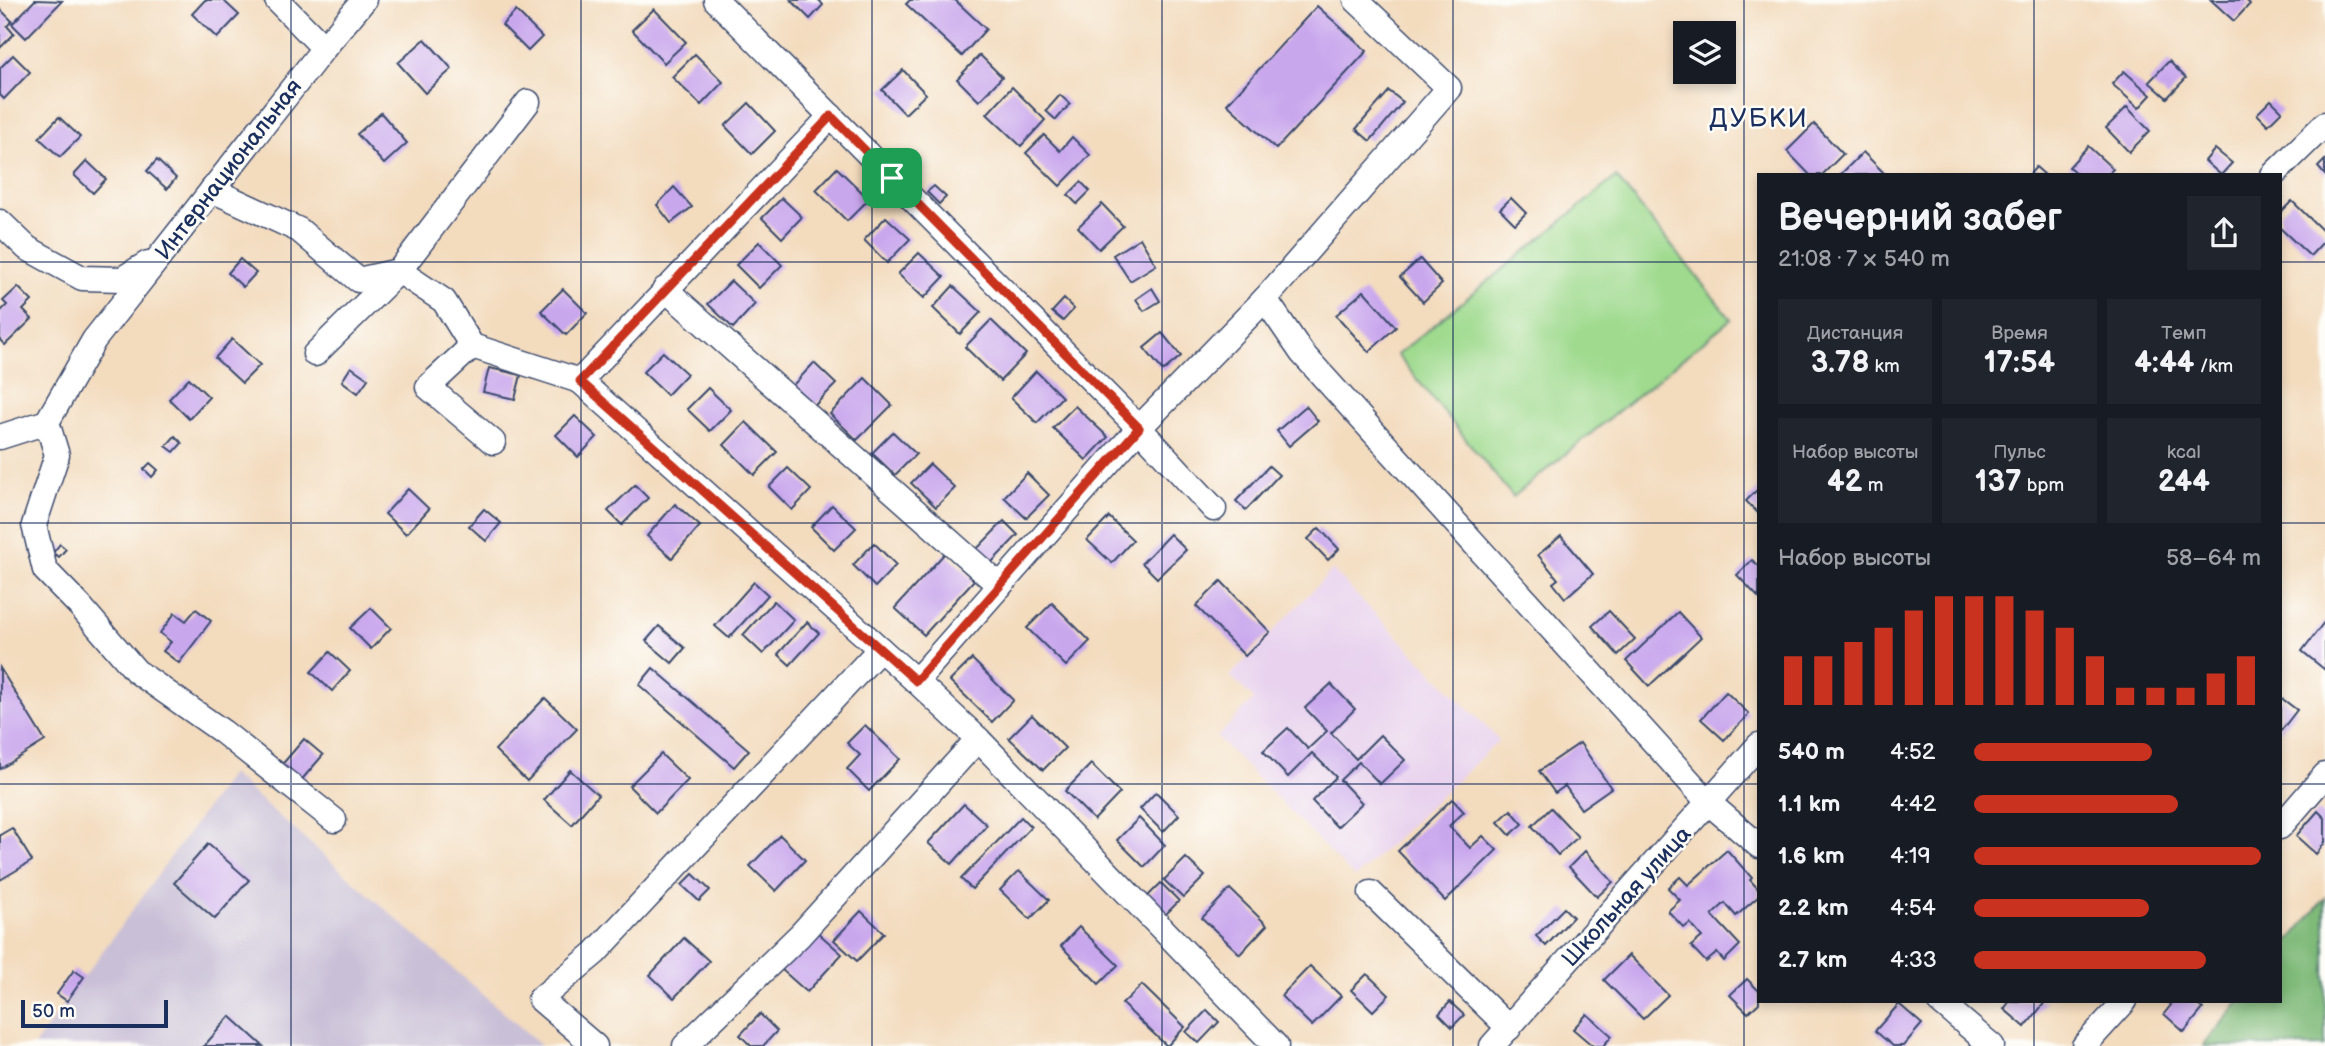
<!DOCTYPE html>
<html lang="ru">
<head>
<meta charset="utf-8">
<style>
	:root { --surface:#171b24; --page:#20242c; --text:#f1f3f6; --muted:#9ea1a6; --accent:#c8321e }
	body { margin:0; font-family:"Balsamiq Sans",sans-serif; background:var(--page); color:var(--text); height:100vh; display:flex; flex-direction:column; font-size:26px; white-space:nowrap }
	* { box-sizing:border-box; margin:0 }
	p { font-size:23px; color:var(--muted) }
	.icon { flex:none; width:38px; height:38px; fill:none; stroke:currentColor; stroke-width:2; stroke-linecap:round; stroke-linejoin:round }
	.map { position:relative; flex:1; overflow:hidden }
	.panel { position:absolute; left:1757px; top:173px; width:525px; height:830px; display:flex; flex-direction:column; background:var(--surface); border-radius:0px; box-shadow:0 4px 10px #0003 }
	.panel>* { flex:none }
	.buttons { position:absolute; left:1673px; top:21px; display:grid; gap:14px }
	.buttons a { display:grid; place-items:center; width:63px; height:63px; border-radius:0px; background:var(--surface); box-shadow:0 4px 10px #0003; font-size:35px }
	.scale { position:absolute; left:21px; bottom:18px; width:147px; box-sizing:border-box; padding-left:7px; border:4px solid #1b2f5e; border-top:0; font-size:19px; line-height:24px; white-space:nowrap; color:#1b2f5e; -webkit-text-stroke:5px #fdfcf7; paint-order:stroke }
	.pin { position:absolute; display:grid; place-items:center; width:60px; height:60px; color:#fff; margin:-30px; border-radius:14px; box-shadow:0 4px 10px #0006 }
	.round { display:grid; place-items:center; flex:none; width:74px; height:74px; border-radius:0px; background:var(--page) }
	.overview { display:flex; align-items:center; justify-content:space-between; height:119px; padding:0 21px }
	h1 { font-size:38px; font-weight:700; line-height:52px }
	.stats { display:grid; grid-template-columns:repeat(3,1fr); gap:10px; height:119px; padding:7px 21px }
	.stats div { display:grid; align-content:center; border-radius:0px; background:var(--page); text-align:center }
	.stats b { font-size:30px; font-weight:700 }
	.stats small { font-size:19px; font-weight:400 }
	.stats p { font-size:19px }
	.chart { height:196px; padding:14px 21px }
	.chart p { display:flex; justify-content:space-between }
	.chart svg { width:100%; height:126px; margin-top:7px; stroke:var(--accent); stroke-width:6 }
	ul { padding:0 21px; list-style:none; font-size:23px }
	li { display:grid; grid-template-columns:112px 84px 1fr; align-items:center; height:52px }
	li i { height:18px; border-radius:9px; background:var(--accent) }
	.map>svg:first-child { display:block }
	.built { fill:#e8d2ee }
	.industrial { fill:#c9bfd7 }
	.green { fill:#9fda8e; stroke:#5d8476; stroke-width:2 }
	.forest { fill:#7fba79; stroke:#4d746c; stroke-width:2 }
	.building { fill:#c9a7ed }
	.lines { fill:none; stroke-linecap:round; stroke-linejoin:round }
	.minor-casing { stroke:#3b496c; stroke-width:27 }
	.minor { stroke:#fff; stroke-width:24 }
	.route-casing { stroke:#fff; stroke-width:14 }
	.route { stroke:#c8321e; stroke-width:9 }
	.grid { fill:none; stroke:#1b2f5e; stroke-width:2; stroke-opacity:0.55 }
	.labels { text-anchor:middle; stroke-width:5; stroke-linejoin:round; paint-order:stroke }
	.street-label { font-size:23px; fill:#1b2f5e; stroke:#fdfcf7 }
	.quarter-label { font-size:26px; letter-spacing:2px; fill:#1b2f5e; stroke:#fdfcf7 }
</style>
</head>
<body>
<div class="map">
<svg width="2325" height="1046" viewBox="0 0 2325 1046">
	<rect width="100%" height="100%" fill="#fdfcf7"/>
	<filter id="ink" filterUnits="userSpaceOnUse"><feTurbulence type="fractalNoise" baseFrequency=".0143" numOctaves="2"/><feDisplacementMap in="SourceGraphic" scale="14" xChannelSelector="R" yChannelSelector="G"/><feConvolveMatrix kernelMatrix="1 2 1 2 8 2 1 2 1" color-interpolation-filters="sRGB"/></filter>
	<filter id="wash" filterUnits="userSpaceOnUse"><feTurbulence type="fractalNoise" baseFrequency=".00686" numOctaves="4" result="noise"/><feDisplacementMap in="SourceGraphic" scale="28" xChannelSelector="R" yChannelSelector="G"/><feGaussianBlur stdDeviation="1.57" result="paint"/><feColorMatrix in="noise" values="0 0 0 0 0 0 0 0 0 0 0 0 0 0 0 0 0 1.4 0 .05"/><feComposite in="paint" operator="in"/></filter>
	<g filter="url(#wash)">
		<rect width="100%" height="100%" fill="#f3dbbe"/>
		<!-- built -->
		<path class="built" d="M1332 570 1499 740 1355 878 1217 737 1254 699 1230 676Z"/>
		<!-- industrial -->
		<path class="industrial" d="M231 774 542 1046H34Z"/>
		<!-- green -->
		<path class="green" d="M1616 177 1731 319 1513 497 1397 355Z"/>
		<!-- forest -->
		<path class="forest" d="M2325 898V1046H2203L2240 1001H2280V952Z"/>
		<g id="blocks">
			<!-- building -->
			<g class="building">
				<path d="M35 0 62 1 26 38 12 24Z"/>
				<path d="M205 0H223L239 15 217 38 192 14Z"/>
				<path d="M791 0H819L823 5 810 19Z"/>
				<path d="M910 0H955L986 29 962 56 906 4Z"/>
				<path d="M2211 0H2246L2250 4 2234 21Z"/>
				<path d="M1317 6 1367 51 1276 149 1227 104Z"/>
				<path d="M0 9 12 21 7 26 14 34 0 48Z"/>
				<path d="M654 9 686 42 664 63 632 30Z"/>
				<path d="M516 11 542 37 528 51 502 25Z"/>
				<path d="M425 39 452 69 425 93 398 63Z"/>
				<path d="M695 54 723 82 701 105 672 77Z"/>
				<path d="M13 55 30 72 4 99 0 95V68Z"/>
				<path d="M980 55 1002 77 979 101 957 79Z"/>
				<path d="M2169 61 2186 78 2167 98 2149 82Z"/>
				<path d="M903 70 926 94 905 114 882 90Z"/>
				<path d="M2124 71 2151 95 2139 108 2112 84Z"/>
				<path d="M1012 87 1045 120 1021 146 987 114Z"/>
				<path d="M1389 91 1403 102 1370 141 1356 129Z"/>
				<path d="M1060 95 1070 104 1056 120 1046 111Z"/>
				<path d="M2271 100 2282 111 2268 125 2257 114Z"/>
				<path d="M749 103 775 131 752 154 725 126Z"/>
				<path d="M2127 107 2150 131 2129 152 2106 128Z"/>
				<path d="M381 113 407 143 384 164 357 134Z"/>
				<path d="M59 117 80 137 60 157 39 138Z"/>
				<path d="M1814 124 1843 154 1822 175H1810L1787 151Z"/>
				<path d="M1044 135 1060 151 1072 137 1090 155 1060 186 1026 153Z"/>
				<path d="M2088 146 2113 169 2107 175H2078L2069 167Z"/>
				<path d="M2215 149 2232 163 2221 175 2205 161Z"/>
				<path d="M1863 152 1886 175H1840Z"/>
				<path d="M157 160 176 178 167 189 147 171Z"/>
				<path d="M2325 160V175L2318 167Z"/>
				<path d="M87 161 106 179 93 193 74 175Z"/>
				<path d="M2036 167 2045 175H2029Z"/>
				<path d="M837 168 869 199 847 221 816 190Z"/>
				<path d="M1081 182 1090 191 1077 204 1068 195Z"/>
				<path d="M934 186 946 197 939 204 927 192Z"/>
				<path d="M674 187 692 207 671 223 657 205Z"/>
				<path d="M782 198 802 217 782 238 762 218Z"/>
				<path d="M1511 198 1526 213 1515 224 1500 209Z"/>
				<path d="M2292 201 2325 233V240L2310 256 2280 228V213Z"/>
				<path d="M1102 204 1123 226 1099 249 1078 227Z"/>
				<path d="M886 217 910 239 887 263 864 240Z"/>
				<path d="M1140 238 1156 265 1130 281 1113 255Z"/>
				<path d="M759 242 782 265 759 288 736 265Z"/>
				<path d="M919 253 944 277 924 298 898 274Z"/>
				<path d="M240 259 256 273 243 287 228 273Z"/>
				<path d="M1420 259 1442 284 1423 302 1400 277Z"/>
				<path d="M731 281 755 304 733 328 708 304Z"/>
				<path d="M953 286 981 312 960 334 933 308Z"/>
				<path d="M18 287 32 301 23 310 32 319 5 345 0 340V312L7 305 3 301Z"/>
				<path d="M1152 288 1160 301 1144 311 1136 299Z"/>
				<path d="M563 289 587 313 566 335 541 311Z"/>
				<path d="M1364 291 1396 327 1369 352 1336 315Z"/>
				<path d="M1064 299 1074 309 1063 321 1052 312Z"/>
				<path d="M991 320 1026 354 1000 381 965 347Z"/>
				<path d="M1162 333 1181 356 1163 371 1144 348Z"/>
				<path d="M232 339 260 365 242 383 215 358Z"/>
				<path d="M663 352 687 374 667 395 643 372Z"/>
				<path d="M814 363 836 384 814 406 793 385Z"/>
				<path d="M351 367 368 379 358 393 342 381Z"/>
				<path d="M489 368 521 375 515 399 483 392Z"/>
				<path d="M1036 371 1062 397 1037 423 1011 398Z"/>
				<path d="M189 378 209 397 189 419 169 399Z"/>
				<path d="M865 378 892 405 857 440 830 414Z"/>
				<path d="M708 388 731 410 710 431 687 409Z"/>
				<path d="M1075 406 1108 437 1086 460 1053 428Z"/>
				<path d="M1306 406 1318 421 1289 446 1277 431Z"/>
				<path d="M575 416 597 437 578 457 556 435Z"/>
				<path d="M746 422 777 452 754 475 724 445Z"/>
				<path d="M893 432 916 454 895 475 872 453Z"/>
				<path d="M175 436 182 443 174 452 166 446Z"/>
				<path d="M150 463 158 470 152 477 144 469Z"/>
				<path d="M930 464 955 488 936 507 911 483Z"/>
				<path d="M1269 466 1279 475 1246 510 1236 501Z"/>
				<path d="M788 468 811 490 792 510 769 487Z"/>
				<path d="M1027 473 1049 495 1026 518 1004 497Z"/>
				<path d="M635 485 648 498 622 525 608 511Z"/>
				<path d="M1759 488V514L1746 501Z"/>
				<path d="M408 489 429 509 406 534 385 514Z"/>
				<path d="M675 504 700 526 672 558 647 536Z"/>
				<path d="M832 505 856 528 834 550 811 527Z"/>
				<path d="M484 509 501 523 486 541 469 526Z"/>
				<path d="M1109 517 1133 540 1112 563 1087 540Z"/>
				<path d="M1004 521 1018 535 987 567 973 553Z"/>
				<path d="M1319 528 1339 549 1328 560 1308 539Z"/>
				<path d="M1170 534 1186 550 1157 578 1142 563Z"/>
				<path d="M1561 536 1593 574 1565 598 1553 583 1558 579 1538 555Z"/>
				<path d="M874 543 896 565 875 587 853 565Z"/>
				<path d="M60 544 66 549 59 557 53 553Z"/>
				<path d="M945 553 974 580 924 635 895 608Z"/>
				<path d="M1752 560 1759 566V598L1737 575Z"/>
				<path d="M1221 581 1270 632 1245 656 1196 606Z"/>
				<path d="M754 582 768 595 729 638 715 626Z"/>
				<path d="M774 601 794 620 763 654 743 635Z"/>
				<path d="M1052 603 1090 641 1066 666 1027 628Z"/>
				<path d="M371 608 391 628 371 649 350 628Z"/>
				<path d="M196 609 211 621 179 663 163 651 171 642 160 633 175 613 186 621Z"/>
				<path d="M1609 611 1635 639 1618 655 1592 626Z"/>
				<path d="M1678 612 1701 637 1649 686 1626 661Z"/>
				<path d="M2325 621V670L2302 651Z"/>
				<path d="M807 622 819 633 790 665 778 654Z"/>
				<path d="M659 626 685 648 672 663 646 641Z"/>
				<path d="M330 652 350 671 332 691 311 672Z"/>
				<path d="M972 659 1013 700 992 722 950 681Z"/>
				<path d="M0 668 45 741 0 769Z"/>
				<path d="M653 668 749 750 734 767 639 685Z"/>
				<path d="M1331 684 1355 709 1331 733 1356 759 1380 735 1405 760 1380 784 1359 762 1340 780 1362 803 1337 827 1312 801 1336 777 1312 753 1288 777 1263 751 1288 728 1308 749 1327 731 1305 708Z"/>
				<path d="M1726 692 1749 714 1724 740 1701 719Z"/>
				<path d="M2280 697 2297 710 2280 732Z"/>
				<path d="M545 698 577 729 527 781 495 750Z"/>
				<path d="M1032 715 1065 748 1043 770 1009 738Z"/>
				<path d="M865 725 900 759 869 791 847 769 860 755 847 743Z"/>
				<path d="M304 739 323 755 298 784 279 768Z"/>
				<path d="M1580 743 1611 788 1581 809 1565 786 1555 793 1539 771Z"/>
				<path d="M661 754 688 780 656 813 629 786Z"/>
				<path d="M1091 764 1120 793 1094 820 1065 791Z"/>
				<path d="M570 770 598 795 572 825 544 800Z"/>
				<path d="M1156 792 1179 815 1163 832 1140 809Z"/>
				<path d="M1452 799 1464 812 1449 826 1470 848 1483 836 1497 850 1445 901 1398 851Z"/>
				<path d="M964 804 987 825 952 864 928 843Z"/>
				<path d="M1551 808 1578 837 1558 855 1532 826Z"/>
				<path d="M1511 810 1523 824 1510 835 1498 822Z"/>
				<path d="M2318 811 2325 818V843L2316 854 2296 836Z"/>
				<path d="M1021 817 1031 827 972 889 961 879Z"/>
				<path d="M1139 818 1165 845 1144 867 1117 840Z"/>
				<path d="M12 828 32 861 0 880V835Z"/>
				<path d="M780 835 805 860 776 891 750 866Z"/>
				<path d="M208 844 249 880 215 919 174 883Z"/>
				<path d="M1727 850 1752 878 1750 880 1759 890V896L1736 916 1725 903 1712 915 1740 945 1724 961 1717 953 1706 962 1691 946 1702 937 1690 923 1684 928 1668 911 1680 900 1668 888 1680 877 1688 885Z"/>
				<path d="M1585 851 1613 882 1597 897 1569 867Z"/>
				<path d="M1186 858 1205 876 1183 898 1164 880Z"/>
				<path d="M1019 871 1049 900 1030 919 1000 890Z"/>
				<path d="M693 874 710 890 699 901 682 885Z"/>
				<path d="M1161 883 1179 901 1165 915 1147 897Z"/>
				<path d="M1230 889 1267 925 1240 954 1202 918Z"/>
				<path d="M1564 908 1573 917 1546 946 1536 936Z"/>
				<path d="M861 911 884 933 857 961 834 940Z"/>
				<path d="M1079 927 1118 965 1099 984 1061 946Z"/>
				<path d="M816 931 842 954 807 992 781 969Z"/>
				<path d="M684 938 709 961 674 998 650 975Z"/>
				<path d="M1629 955 1668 995 1643 1019 1604 980Z"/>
				<path d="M1310 966 1341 996 1312 1026 1281 996Z"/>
				<path d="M74 970 84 977 67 1001 57 994Z"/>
				<path d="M1367 974 1389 995 1373 1011 1351 990Z"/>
				<path d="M1747 979 1759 991V1003L1748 1013 1730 995Z"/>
				<path d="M1142 985 1185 1027 1167 1046 1122 1004Z"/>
				<path d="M2010 1001H2046L2025 1027 2004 1009Z"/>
				<path d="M2166 1001H2193L2203 1009 2184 1032 2164 1014 2171 1005Z"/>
				<path d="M1450 1002 1464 1015 1452 1027 1439 1014Z"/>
				<path d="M1899 1004 1922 1024 1903 1046H1893L1875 1031Z"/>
				<path d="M1207 1010 1219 1022 1199 1043 1186 1032Z"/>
				<path d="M760 1014 777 1031 763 1046H751L740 1035Z"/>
				<path d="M1587 1014 1612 1036 1603 1046H1593L1573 1029Z"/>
				<path d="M230 1016 263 1046H204Z"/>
			</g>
		</g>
	</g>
	<g filter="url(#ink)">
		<use href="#blocks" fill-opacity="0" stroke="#3b496c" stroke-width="2"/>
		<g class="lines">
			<defs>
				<g id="minor">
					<path d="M277 0 324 48"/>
					<path d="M716 0 1139 428 1214 509"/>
					<path d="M831 116 580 381 916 681 978 739 1276 1046"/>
					<path d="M2273 175 2325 124"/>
					<path d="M212 190 299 230 358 280 399 271 444 301 472 346 580 381"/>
					<path d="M0 222 27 248 82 278 122 279 148 263"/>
					<path d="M665 289 1000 586"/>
					<path d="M1265 299 1302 353 1709 803 1759 846"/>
					<path d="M472 346 428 387 493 442"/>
					<path d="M315 354 399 271 528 102"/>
					<path d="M47 422 57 455 34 525 45 570 80 606 136 671 223 732 334 820"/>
					<path d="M0 437 47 422 94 340 324 48 364 0"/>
					<path d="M916 681 1139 428 1265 299 1449 88 1356 0"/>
					<path d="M2280 827 2325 775"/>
					<path d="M1371 893 1509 1028"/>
					<path d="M1939 1001 1992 1046"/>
					<path d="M595 1046 540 999 595 953 880 649"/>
					<path d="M685 1046 800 935 978 739"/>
					<path d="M1492 1046 1759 745"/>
					<path d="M2084 1046 2125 1001"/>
				</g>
			</defs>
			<!-- minor casing -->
			<use href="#minor" class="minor-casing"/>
			<!-- minor -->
			<use href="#minor" class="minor"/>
		</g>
	</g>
	<g class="lines" filter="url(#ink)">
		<defs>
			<path id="route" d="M831 116 1139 428 916 681 580 381Z"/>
		</defs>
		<!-- route casing -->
		<use href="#route" class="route-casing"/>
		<!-- route -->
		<use href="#route" class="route"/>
	</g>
	<!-- grid -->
	<path class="grid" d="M291 0V1046M581 0V1046M872 0V1046M1162 0V1046M1453 0V1046M1744 0V1046M2034 0V175M0 262H1759M2280 262H2325M0 523H1759M2280 523H2325M0 784H1759M2280 784H2325M2034 1001V1046"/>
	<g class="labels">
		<!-- street labels -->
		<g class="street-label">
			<text transform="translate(228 169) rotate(-52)" y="8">Интернациональная</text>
			<text transform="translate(1626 896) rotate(-48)" y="8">Школьная улица</text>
		</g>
		<!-- quarter labels -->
		<g class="quarter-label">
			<text x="1759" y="127">ДУБКИ</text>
		</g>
	</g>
</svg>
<div class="buttons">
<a><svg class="icon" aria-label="layers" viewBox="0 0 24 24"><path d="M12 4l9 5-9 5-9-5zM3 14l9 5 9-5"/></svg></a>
</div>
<div class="scale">50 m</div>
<div class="pin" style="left:892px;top:178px;background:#1e9e55"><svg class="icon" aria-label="arrive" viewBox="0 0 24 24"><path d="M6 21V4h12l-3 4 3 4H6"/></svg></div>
<section class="panel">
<div class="overview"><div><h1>Вечерний забег</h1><p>21:08 · 7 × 540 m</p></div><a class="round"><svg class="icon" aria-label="share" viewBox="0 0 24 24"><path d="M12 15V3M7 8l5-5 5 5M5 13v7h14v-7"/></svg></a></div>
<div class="stats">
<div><p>Дистанция</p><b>3.78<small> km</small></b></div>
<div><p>Время</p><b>17:54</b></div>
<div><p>Темп</p><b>4:44<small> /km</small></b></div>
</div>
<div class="stats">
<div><p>Набор высоты</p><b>42<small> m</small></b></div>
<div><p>Пульс</p><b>137<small> bpm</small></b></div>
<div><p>kcal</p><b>244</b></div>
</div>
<div class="chart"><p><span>Набор высоты</span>58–64 m</p>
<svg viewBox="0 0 160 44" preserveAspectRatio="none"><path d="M5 44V27M15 44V27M25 44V22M35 44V17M45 44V11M55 44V6M65 44V6M75 44V6M85 44V11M95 44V17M105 44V27M115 44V38M125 44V38M135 44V38M145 44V33M155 44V27"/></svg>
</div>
<ul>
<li><b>540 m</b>4:52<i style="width:62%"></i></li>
<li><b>1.1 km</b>4:42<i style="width:71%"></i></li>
<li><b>1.6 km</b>4:19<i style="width:100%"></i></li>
<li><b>2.2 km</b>4:54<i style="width:61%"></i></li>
<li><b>2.7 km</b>4:33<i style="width:81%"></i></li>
</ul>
</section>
</div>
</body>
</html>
